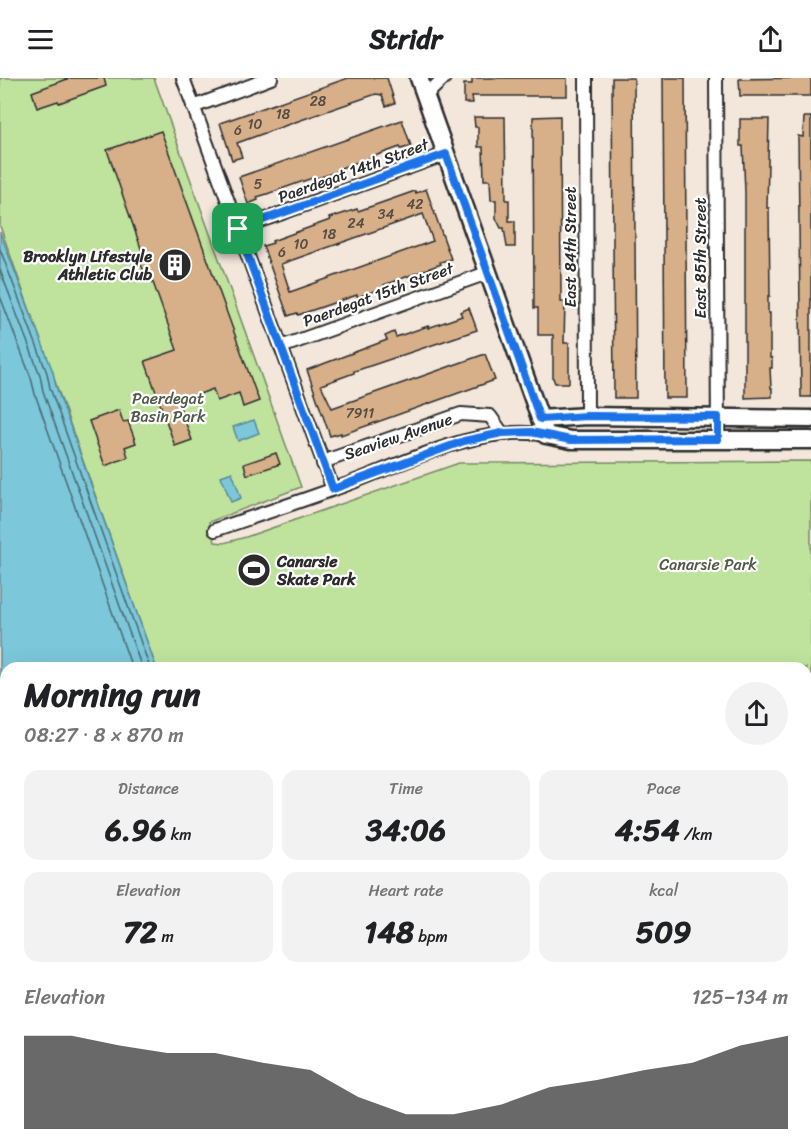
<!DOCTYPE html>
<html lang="en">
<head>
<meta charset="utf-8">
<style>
	:root { --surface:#fff; --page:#f2f2f2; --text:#202124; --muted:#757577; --accent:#2b2b2b }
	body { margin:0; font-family:Sriracha,sans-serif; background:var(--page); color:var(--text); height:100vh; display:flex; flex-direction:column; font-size:22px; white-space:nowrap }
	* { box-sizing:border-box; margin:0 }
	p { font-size:20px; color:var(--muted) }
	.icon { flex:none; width:33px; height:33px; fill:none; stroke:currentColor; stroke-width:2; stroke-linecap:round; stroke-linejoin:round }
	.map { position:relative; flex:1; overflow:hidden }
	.panel { position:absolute; left:0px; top:584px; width:812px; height:488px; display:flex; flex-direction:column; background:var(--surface); border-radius:18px 18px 0 0; box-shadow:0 6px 24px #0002 }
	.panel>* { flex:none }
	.pin { position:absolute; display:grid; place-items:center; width:51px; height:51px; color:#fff; margin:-26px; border-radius:12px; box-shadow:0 3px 9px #0006 }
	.round { display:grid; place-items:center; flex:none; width:63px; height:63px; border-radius:32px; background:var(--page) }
	.head { display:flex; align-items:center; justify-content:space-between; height:102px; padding:0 24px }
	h1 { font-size:33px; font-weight:700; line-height:45px }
	.metrics { display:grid; grid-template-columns:repeat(3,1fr); gap:9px; height:102px; padding:6px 24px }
	.metrics div { display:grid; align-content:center; border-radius:15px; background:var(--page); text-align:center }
	.metrics b { font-size:30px; font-weight:700 }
	.metrics small { font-size:16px; font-weight:400 }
	.metrics p { font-size:16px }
	.chart { height:168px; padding:12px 24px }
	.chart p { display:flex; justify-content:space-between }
	.chart svg { width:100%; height:108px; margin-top:6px; fill:var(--accent); opacity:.7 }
	header { display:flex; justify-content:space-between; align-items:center; height:78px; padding:0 24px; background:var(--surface); font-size:27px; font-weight:700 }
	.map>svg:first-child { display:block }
	.green { fill:#bfe39d; stroke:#758764; stroke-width:1.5 }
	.water { fill:#7bc7da; stroke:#5b8994; stroke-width:1.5 }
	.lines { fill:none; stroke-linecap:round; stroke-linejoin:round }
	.shore { stroke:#4b6971; stroke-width:1.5 }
	.building { fill:#d7b089; stroke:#2b2b2b; stroke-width:1.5; fill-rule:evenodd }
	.minor-casing { stroke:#2b2b2b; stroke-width:16 }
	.tertiary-casing { stroke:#2b2b2b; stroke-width:21 }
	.minor { stroke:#fff; stroke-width:12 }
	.tertiary { stroke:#fff; stroke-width:16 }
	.route-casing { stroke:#fff; stroke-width:12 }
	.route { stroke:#1a73e8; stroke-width:8 }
	.labels { text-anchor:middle; stroke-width:4.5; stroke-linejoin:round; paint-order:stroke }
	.number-label { font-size:14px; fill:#564c42 }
	.street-label { font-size:16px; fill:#2b2b2b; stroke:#fff }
	.poi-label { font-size:16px; font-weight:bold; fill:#2b2b2b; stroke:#fff; text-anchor:end }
	.park-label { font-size:16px; fill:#505948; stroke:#fff }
</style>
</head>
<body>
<header><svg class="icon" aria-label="menu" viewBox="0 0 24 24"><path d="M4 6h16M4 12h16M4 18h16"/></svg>Stridr<svg class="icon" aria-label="share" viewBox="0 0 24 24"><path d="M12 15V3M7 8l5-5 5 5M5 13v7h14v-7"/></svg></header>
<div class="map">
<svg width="811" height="1070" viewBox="0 0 811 1070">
	<rect width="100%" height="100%" fill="#f3e7dc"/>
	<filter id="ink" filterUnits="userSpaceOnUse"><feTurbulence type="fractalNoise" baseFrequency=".0167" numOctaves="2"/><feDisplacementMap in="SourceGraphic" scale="12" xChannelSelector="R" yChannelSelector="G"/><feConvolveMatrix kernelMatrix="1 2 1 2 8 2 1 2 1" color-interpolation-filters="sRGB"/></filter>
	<g filter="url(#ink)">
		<!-- green -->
		<path class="green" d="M0 0H154L301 409 209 444 215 464 224 465 246 459 459 385 811 383V1070H325L323 1065H806V590L156 589 0 148Z"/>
		<!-- water -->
		<g class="water">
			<path d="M0 154 53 294 56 308 156 589 6 590V1065H323L325 1070H0Z"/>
			<path d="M254 342 259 355 238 363 233 349Z"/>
			<path d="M232 394 241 420 231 424 221 398Z"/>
		</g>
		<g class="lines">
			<!-- shore -->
			<g class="shore">
				<path d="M0 171 47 295 50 310 150 590"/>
				<path d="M0 192 40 297 43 313 142 590"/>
				<path d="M0 218 31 300 35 316 132 590"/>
			</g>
		</g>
		<!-- building -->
		<g class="building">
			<path d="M70 0H104L106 8 59 25 58 23 37 30 32 14Z"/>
			<path d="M348 0H387L395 25 386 28 382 17 376 16 301 42 237 65 242 79 232 82 220 45Z"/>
			<path d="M472 0H567V18H472L473 25H464V6H472Z"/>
			<path d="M612 0H634L636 320H614Z"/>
			<path d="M663 0H685L687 320H665Z"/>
			<path d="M811 0V18H740L739 1Z"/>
			<path d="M560 38 561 224H565L564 265H569V305H555L553 300V257H538V230H534L533 39Z"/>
			<path d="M474 39H505L506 122H509V143H515V169H507L504 150H501L496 140V122H491L490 102H484L483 69H478V49H475Z"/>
			<path d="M804 39H811V319H801L798 58 803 59Z"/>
			<path d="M740 41H769L767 130H769L770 218H768V235H770V280H772V290H770L771 310H772V319L745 320V114L743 68H740Z"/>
			<path d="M402 42 411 68 401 71 400 69 341 90 342 92 315 101V99L267 116 257 119 258 122 248 126 239 99Z"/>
			<path d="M161 53 259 323 243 329 239 315 217 323 213 311 178 324 192 362 175 368 145 283 177 272 149 193 144 194 139 181 144 179 107 72Z"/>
			<path d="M426 111 451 181 440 184 441 186 384 207 385 209 375 213 358 219 357 217 298 237 297 235 288 238 263 168 273 165 272 163 330 142 329 140 342 136 357 131 358 133 415 113 416 115ZM423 136 433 163 290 214 281 186Z"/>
			<path d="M469 230 477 252 361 291 354 293V295L321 307 332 330 485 276 495 302 341 357V355L330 358 307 292 387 262 385 258 394 254 396 259 428 248V250L462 238 460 234Z"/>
			<path d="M119 332 123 344 128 343 136 365 125 369 128 379 105 388 89 343Z"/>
			<path d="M276 375 280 386 247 397 244 386Z"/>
		</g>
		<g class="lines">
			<defs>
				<g id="minor">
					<path d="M183 0 333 411"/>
					<path d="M586 0 587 338"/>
					<path d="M716 0 718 361"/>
					<path d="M425 18 444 0"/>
					<path d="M193 29 271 0"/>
					<path d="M238 151 446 76"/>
					<path d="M281 269 487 195"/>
					<path d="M323 386 331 381 461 336 490 338 502 355"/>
					<path d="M215 452C258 437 302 423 345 407 405 385 481 345 546 357"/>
				</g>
				<g id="tertiary">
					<path d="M419 0 546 357 571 362H811"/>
					<path d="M540 341 587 338 811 341"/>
				</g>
			</defs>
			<!-- minor casing -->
			<use href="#minor" class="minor-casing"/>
			<!-- tertiary casing -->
			<use href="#tertiary" class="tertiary-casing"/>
			<!-- minor -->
			<use href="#minor" class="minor"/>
			<!-- tertiary -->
			<use href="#tertiary" class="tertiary"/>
		</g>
	</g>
	<g class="lines" filter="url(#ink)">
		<defs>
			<path id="route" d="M446 76 540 341 587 338 718 339V361L571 362 531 354 502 355 464 363 333 411 238 151Z"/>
		</defs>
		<!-- route casing -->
		<use href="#route" class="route-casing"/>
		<!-- route -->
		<use href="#route" class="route"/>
	</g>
	<!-- icons -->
	<defs>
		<symbol id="building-disc" viewBox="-11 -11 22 22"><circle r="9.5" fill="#2b2b2b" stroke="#fff"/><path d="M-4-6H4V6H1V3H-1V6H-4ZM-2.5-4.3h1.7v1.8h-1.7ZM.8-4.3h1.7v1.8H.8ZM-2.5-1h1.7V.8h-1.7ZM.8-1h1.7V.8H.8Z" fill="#fff"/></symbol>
		<symbol id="stadium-disc" viewBox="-11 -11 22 22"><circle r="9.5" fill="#2b2b2b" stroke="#fff"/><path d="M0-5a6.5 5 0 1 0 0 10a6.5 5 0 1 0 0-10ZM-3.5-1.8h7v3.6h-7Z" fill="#fff"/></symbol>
	</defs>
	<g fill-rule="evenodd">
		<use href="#building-disc" x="156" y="168" width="38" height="38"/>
		<use href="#stadium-disc" x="235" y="473" width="38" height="38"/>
	</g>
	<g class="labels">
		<!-- number labels -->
		<g class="number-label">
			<text x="318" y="28">28</text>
			<text x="283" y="41">18</text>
			<text x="255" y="51">10</text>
			<text x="238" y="57">6</text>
			<text x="258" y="111">5</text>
			<text x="415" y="131">42</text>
			<text x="386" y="141">34</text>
			<text x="356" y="150">24</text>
			<text x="329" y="161">18</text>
			<text x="301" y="171">10</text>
			<text x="282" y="179">6</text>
			<text x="360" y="340">7911</text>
		</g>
		<!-- street labels -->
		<g class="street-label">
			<text transform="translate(353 92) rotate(-20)" y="6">Paerdegat 14th Street</text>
			<text transform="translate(570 169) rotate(-90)" y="6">East 84th Street</text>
			<text transform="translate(700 180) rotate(-90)" y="6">East 85th Street</text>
			<text transform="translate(378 216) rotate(-20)" y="6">Paerdegat 15th Street</text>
			<text transform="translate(398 358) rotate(-19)" y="6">Seaview Avenue</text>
		</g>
		<!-- poi labels -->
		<g class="poi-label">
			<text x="152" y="184">Brooklyn Lifestyle<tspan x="152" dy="18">Athletic Club</tspan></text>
			<text x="277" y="489" text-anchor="start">Canarsie<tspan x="277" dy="18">Skate Park</tspan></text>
		</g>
		<!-- park labels -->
		<g class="park-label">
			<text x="168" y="326">Paerdegat<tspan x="168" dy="18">Basin Park</tspan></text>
			<text x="708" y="492">Canarsie Park</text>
		</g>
	</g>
</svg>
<div class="pin" style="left:238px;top:151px;background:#1e9e55"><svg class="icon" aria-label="arrive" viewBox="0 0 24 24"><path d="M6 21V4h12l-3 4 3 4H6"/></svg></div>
<section class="panel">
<div class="head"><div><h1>Morning run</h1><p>08:27 · 8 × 870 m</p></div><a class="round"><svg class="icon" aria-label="share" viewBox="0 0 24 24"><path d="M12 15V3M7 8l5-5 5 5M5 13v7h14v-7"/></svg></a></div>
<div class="metrics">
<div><p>Distance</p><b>6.96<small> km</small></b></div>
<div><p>Time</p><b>34:06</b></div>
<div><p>Pace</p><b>4:54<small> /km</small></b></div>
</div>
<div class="metrics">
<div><p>Elevation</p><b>72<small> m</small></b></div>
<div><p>Heart rate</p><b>148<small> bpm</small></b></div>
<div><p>kcal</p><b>509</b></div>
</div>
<div class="chart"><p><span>Elevation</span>125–134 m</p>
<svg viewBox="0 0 160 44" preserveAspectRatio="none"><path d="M0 44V6L10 6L20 10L30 13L40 13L50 17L60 20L70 31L80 38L90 38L100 34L110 27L120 24L130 20L140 17L150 10L160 6V44z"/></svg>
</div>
</section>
</div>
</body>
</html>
